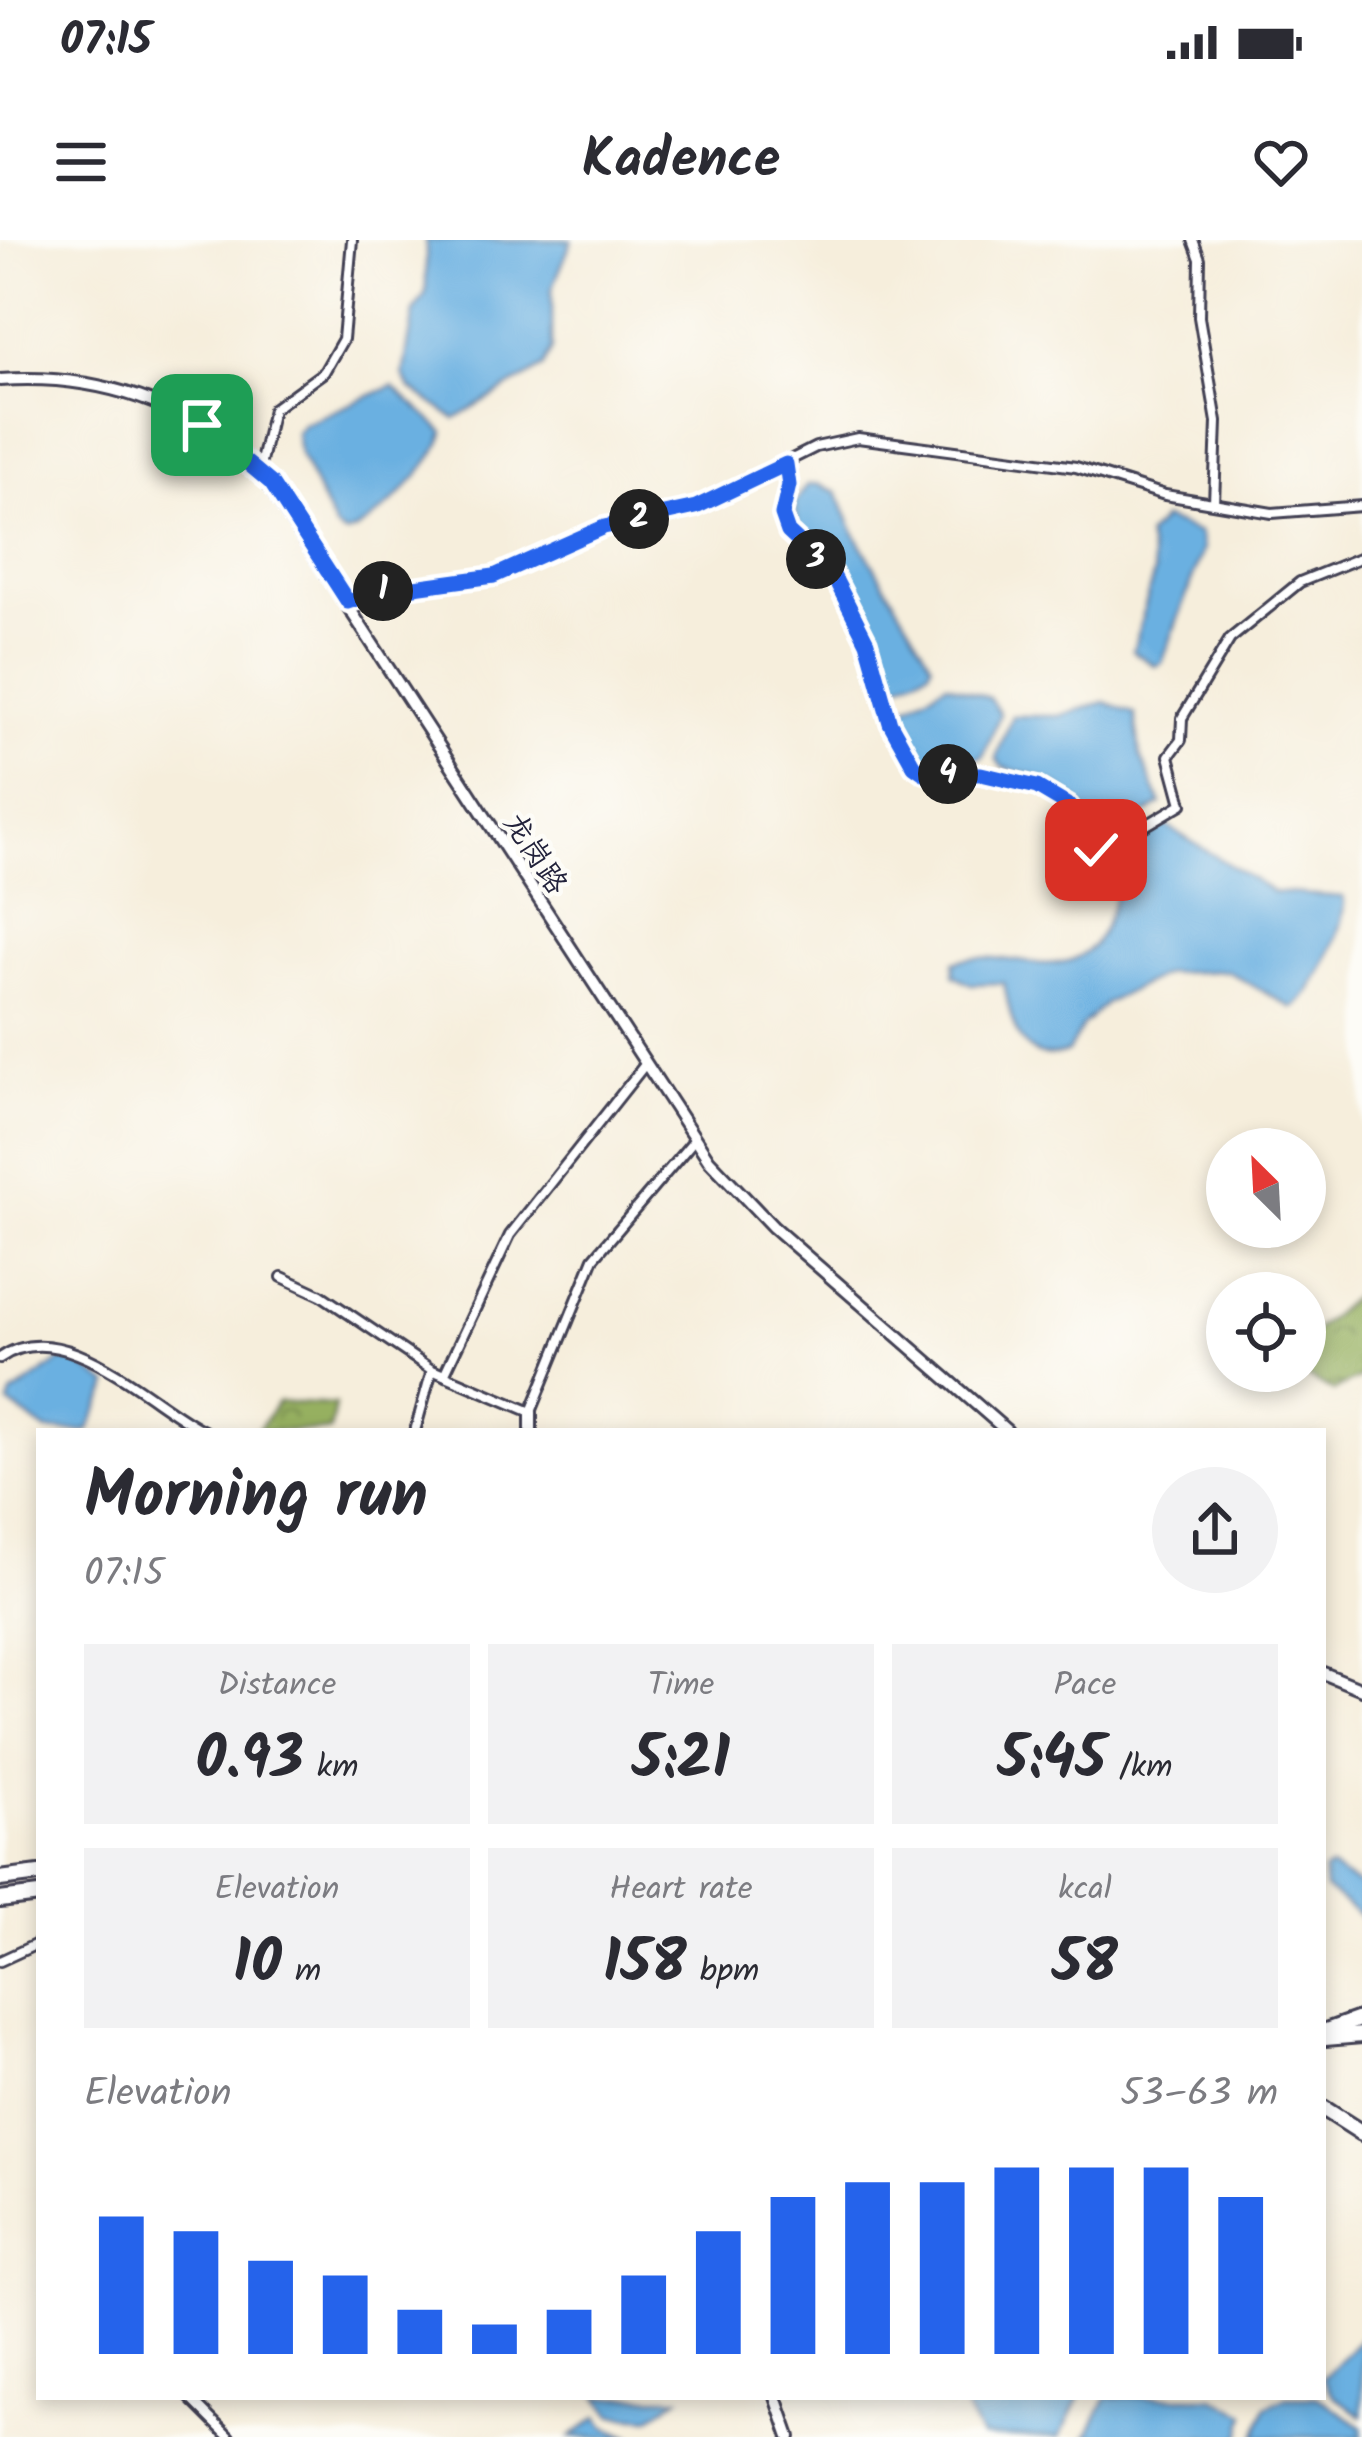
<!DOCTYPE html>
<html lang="en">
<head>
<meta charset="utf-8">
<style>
	:root { --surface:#fff; --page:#f2f2f3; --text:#2b2b33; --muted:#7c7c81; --accent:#2563eb }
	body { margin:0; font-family:Kalam,"LXGW WenKai TC",sans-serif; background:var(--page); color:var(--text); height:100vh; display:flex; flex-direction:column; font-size:45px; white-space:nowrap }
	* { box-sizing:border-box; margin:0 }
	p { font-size:39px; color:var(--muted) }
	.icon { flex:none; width:66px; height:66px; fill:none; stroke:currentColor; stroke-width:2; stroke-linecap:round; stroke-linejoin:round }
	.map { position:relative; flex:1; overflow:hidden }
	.panel { position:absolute; left:36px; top:1188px; width:1290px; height:972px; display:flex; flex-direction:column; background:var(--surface); border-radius:0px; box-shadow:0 6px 18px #0003 }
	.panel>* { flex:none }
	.needle { width:78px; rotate:336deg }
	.buttons { position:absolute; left:1206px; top:888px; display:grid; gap:24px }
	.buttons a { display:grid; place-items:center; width:120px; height:120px; border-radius:50%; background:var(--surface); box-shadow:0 6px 18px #0003; font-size:60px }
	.pin { position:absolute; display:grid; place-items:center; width:102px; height:102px; color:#fff; margin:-51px; border-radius:24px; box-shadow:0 6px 18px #0006 }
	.km { position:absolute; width:60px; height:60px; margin:-30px; border-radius:50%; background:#222; color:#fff; font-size:33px; line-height:60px; text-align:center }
	.round { display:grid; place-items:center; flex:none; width:126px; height:126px; border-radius:63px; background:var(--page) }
	.overview { display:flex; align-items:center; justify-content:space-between; height:204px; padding:0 48px }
	h1 { font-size:66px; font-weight:600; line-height:90px }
	.metrics { display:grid; grid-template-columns:repeat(3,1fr); gap:18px; height:204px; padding:12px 48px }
	.metrics div { display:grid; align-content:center; border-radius:0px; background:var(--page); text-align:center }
	.metrics b { font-size:60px; font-weight:600 }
	.metrics small { font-size:33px; font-weight:400 }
	.metrics p { font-size:33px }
	.chart { height:336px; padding:24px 48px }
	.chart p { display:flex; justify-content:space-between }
	.chart svg { width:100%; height:216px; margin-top:12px; stroke:var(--accent); stroke-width:6 }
	.status { display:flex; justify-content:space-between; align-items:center; height:84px; padding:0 60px; background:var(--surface); direction:ltr }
	.status svg { height:33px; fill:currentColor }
	header { display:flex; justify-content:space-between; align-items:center; height:156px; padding:0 48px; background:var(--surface); font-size:54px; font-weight:600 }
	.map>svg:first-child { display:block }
	.forest { fill:url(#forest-crowns); stroke:#5c694e; stroke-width:3 }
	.water { fill:#6ab0e1; stroke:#46698e; stroke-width:3 }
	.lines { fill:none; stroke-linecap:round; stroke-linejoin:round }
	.street-casing { stroke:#424153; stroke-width:14 }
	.secondary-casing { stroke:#424153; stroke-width:16 }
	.highway-casing { stroke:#424153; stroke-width:20 }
	.street { stroke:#fff; stroke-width:8 }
	.secondary { stroke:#fff; stroke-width:10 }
	.highway { stroke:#fff; stroke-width:14 }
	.route-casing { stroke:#fff; stroke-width:24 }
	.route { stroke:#2563eb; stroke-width:15 }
	.labels { text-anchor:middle; stroke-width:9; stroke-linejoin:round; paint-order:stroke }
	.street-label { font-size:30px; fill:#22223b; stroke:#fdfcf7 }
</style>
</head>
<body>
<div class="status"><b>07:15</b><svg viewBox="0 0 49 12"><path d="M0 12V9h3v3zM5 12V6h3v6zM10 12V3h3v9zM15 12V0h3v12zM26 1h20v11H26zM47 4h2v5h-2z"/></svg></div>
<header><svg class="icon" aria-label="menu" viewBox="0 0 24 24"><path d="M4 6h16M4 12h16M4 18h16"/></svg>Kadence<svg class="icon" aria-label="heart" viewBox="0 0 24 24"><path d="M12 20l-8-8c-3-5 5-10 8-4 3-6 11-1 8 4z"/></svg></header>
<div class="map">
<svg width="1362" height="2197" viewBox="0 0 1362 2197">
	<defs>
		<pattern id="forest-crowns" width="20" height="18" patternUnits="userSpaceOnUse" patternTransform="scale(3)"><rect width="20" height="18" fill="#96b061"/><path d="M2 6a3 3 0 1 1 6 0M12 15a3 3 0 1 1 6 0" fill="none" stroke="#7a8f51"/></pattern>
	</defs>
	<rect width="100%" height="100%" fill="#fdfcf7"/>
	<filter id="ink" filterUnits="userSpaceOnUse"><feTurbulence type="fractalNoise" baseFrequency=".00833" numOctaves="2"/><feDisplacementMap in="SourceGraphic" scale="24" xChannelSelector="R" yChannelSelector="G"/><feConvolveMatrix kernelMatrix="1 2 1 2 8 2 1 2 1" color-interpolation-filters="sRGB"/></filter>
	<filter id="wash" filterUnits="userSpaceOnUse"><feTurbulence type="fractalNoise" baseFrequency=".004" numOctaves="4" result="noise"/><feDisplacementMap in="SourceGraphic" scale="48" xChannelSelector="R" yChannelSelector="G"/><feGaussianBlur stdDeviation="2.7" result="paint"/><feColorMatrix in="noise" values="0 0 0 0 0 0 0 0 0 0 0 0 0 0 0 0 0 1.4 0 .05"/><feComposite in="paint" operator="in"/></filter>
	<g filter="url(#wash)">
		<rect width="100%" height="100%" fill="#f6eedc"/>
		<!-- forest -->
		<g class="forest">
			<path d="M1362 1049V1137L1333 1151 1300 1133 1274 1146 1278 1131H1305V1099Z"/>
			<path d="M278 1162 335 1165 330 1191H257Z"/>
		</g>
		<!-- water -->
		<g class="water">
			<path d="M426 0H572L552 49V109L544 127 455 179 410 148 403 135 414 72 426 52Z"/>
			<path d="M393 146 444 192C441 217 369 293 344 294L335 288 299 213 296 193 303 184Z"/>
			<path d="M817 244 837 252 855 294 932 423 929 430 897 445 891 442 837 323 800 295 794 265 807 245Z"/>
			<path d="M1163 279 1199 293 1203 309 1162 423 1155 426 1133 411 1154 333 1147 296Z"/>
			<path d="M947 443 989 458 1000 474 983 517 931 526 919 519 897 472Z"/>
			<path d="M1105 462 1135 474 1140 515 1161 564 1101 603C1094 595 1093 586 1088 576 1069 542 1036 536 1002 527L996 518 1012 476H1059Z"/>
			<path d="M1165 585 1273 652 1343 657C1350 677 1312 761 1293 768L1227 731 1166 733 1106 763 1083 785 1068 812C1017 830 1011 778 1004 743L971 744 954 735V722C1001 703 1071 754 1102 691 1108 677 1116 661 1116 646 1116 636 1109 629 1110 620Z"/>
			<path d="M61 1120 76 1122 110 1145 88 1191H47L9 1164 12 1155Z"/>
			<path d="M1330 1628 1362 1647V1677L1325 1649 1323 1632Z"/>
			<path d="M1362 2097V2176L1333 2155 1323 2138Z"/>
			<path d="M599 2157H679L650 2178 612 2175Z"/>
			<path d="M959 2157H1080L1060 2197H981Z"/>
			<path d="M1107 2157H1214L1246 2174 1241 2197H1087Z"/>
			<path d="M1287 2157H1318L1362 2186V2197H1256L1266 2167Z"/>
			<path d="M598 2177 606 2187 632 2197H571Z"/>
		</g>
	</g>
	<g filter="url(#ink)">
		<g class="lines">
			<defs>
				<g id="street">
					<path d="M1193 0 1200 19 1199 77 1217 182 1214 263"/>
					<path d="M786 223 789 245 782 275 788 292 831 333 867 402 890 483 914 526 924 533 981 534 1037 547 1069 565 1090 605 1101 612 1182 564 1169 516 1181 500 1182 478 1230 399 1300 342 1362 317"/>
					<path d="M259 230 273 169 324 132 343 99 352 0"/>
					<path d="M348 362 378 352 494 336 579 296 696 267 816 207 858 198 1076 227 1165 255 1272 273 1362 266"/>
					<path d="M282 1037 321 1055 432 1130 531 1172 594 1018 694 900"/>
					<path d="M0 1118C64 1073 150 1164 204 1191"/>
					<path d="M444 1135 510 995 643 827"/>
					<path d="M415 1191 432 1130"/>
					<path d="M0 1721 39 1703"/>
					<path d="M189 2157 229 2197"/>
				</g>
				<g id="secondary">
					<path d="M0 140C97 133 188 163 259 230L709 920 773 987 1007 1191"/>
					<path d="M531 1191V1172"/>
					<path d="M1323 1433 1362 1449"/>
					<path d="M776 2157 790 2197"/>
				</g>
				<g id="highway">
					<path d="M0 1639 39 1634"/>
					<path d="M0 1660 39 1655"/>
					<path d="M1323 1792 1362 1778"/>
					<path d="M1325 1798 1362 1795"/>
					<path d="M1323 1868 1362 1893"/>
				</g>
			</defs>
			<!-- street casing -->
			<use href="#street" class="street-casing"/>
			<!-- secondary casing -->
			<use href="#secondary" class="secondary-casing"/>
			<!-- highway casing -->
			<use href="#highway" class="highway-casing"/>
			<!-- street -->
			<use href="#street" class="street"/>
			<!-- secondary -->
			<use href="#secondary" class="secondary"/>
			<!-- highway -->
			<use href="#highway" class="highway"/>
		</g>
	</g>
	<g class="lines" filter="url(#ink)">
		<defs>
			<path id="route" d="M202 185 271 243 348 362 378 352 494 336 604 287 696 267 786 224 789 245 782 275 788 292 832 333 867 402 890 483 914 526 924 533 981 534 1037 547 1069 566 1096 610"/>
		</defs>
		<!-- route casing -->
		<use href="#route" class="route-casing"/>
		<!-- route -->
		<use href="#route" class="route"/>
	</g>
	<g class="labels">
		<!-- street labels -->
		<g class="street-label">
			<text transform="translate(536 613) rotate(57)" y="10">龙岗路</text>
		</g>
	</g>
</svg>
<div class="buttons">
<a><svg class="needle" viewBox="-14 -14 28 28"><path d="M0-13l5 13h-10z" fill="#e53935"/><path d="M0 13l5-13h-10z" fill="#7c7c81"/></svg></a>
<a><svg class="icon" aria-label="locate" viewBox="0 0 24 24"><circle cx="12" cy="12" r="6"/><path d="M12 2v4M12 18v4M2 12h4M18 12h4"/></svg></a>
</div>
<div class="pin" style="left:202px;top:185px;background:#1e9e55"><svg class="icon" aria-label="arrive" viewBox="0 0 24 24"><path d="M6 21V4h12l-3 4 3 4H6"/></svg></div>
<div class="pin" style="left:1096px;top:610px;background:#d93025"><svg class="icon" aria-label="check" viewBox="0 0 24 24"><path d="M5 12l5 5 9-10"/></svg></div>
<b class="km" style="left:383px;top:351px">1</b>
<b class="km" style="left:639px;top:279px">2</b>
<b class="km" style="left:816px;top:319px">3</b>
<b class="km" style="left:948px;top:534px">4</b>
<section class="panel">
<div class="overview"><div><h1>Morning run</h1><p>07:15</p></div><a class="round"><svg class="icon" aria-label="share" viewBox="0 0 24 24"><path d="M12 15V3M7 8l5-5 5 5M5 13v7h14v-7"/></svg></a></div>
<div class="metrics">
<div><p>Distance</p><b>0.93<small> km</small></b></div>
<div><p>Time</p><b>5:21</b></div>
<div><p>Pace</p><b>5:45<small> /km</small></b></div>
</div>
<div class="metrics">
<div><p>Elevation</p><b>10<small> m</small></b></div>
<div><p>Heart rate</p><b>158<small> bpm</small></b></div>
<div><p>kcal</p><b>58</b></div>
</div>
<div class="chart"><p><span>Elevation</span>53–63 m</p>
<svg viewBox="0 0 160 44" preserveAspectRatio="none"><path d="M5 44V16M15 44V19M25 44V25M35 44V28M45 44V35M55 44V38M65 44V35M75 44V28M85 44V19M95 44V12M105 44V9M115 44V9M125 44V6M135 44V6M145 44V6M155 44V12"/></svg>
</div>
</section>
</div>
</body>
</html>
